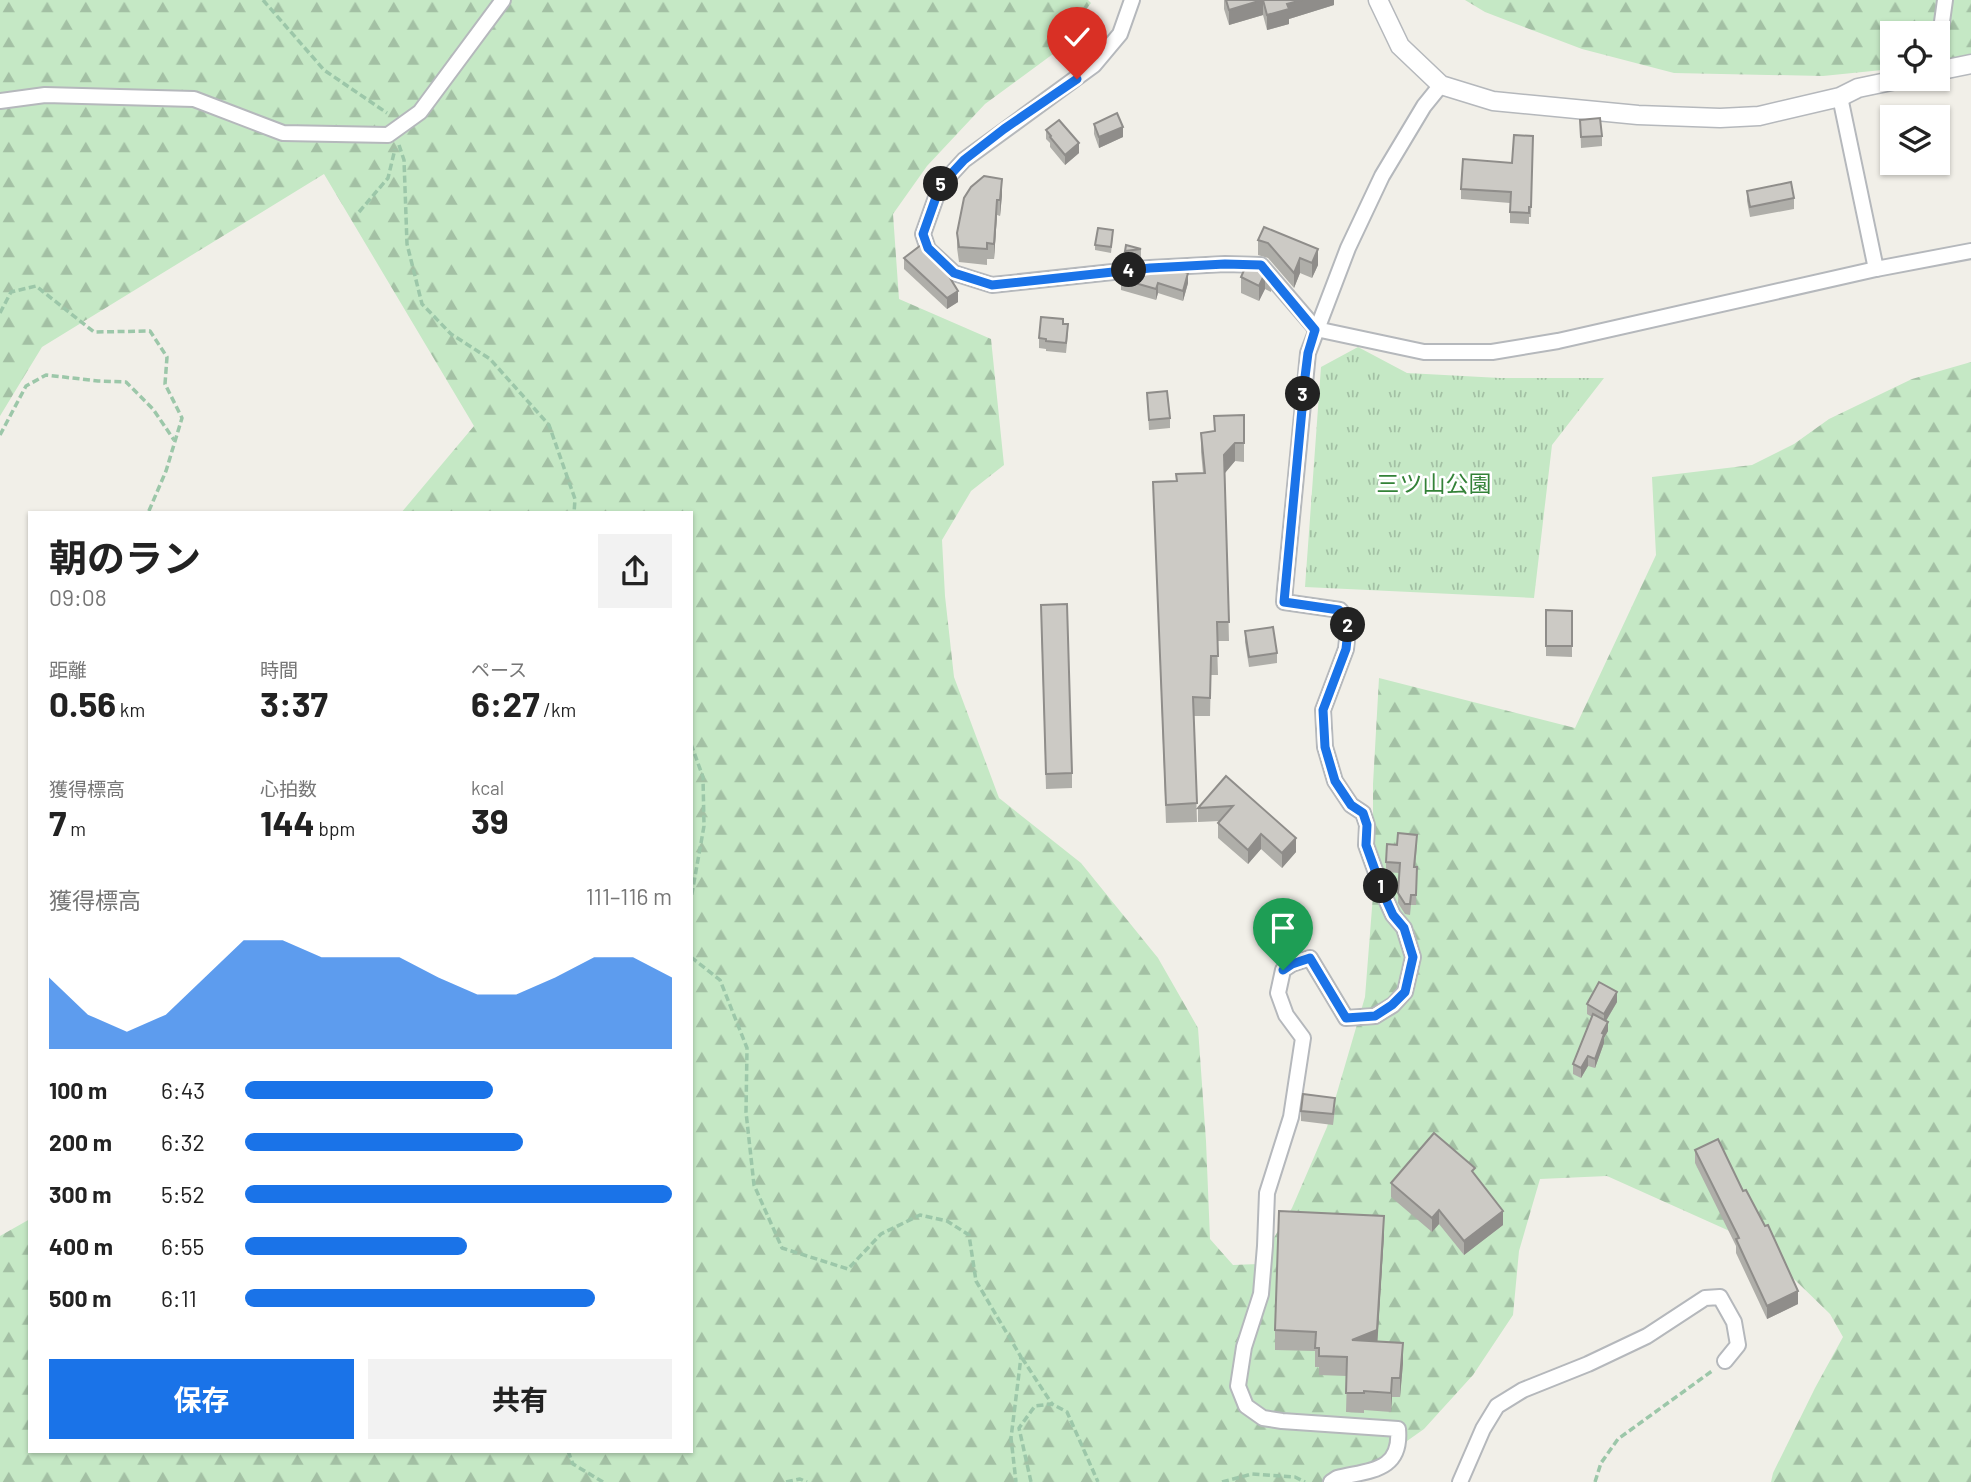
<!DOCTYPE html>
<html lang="ja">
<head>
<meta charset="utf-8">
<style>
	:root { --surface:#fff; --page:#f2f2f2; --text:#222; --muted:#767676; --accent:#1a73e8 }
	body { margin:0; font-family:Barlow,"Noto Sans JP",sans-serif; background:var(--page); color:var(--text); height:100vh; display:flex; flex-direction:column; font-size:26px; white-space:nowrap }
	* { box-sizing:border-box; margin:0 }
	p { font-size:23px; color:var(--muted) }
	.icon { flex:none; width:38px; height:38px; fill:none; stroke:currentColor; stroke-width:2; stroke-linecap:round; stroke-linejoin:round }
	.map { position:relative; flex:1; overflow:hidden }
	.details { position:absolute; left:28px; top:511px; width:665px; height:942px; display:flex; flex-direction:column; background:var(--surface); border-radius:0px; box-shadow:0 2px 5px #0004 }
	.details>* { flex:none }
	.fabs { position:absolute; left:1880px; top:21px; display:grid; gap:14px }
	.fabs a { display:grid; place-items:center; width:70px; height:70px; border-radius:0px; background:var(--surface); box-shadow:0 2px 5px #0004; font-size:35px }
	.pin { position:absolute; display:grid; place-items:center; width:60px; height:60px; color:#fff; margin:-72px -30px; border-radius:50% 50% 50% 0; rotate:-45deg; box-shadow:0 0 7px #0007 }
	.pin .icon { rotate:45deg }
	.km { position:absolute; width:35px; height:35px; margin:-18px; border-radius:50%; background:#222; color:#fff; font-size:19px; line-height:35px; text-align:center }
	.round { display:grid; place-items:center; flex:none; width:74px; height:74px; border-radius:0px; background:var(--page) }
	.head { display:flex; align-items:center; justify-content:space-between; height:119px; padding:0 21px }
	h1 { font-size:38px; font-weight:700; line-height:52px }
	.stats { display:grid; grid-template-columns:repeat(3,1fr); gap:10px; height:119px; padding:7px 21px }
	.stats div { display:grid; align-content:center }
	.stats b { font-size:35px; font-weight:700 }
	.stats small { font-size:19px; font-weight:400 }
	.stats p { font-size:19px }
	.chart { height:196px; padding:14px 21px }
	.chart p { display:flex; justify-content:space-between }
	.chart svg { width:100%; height:126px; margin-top:7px; fill:var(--accent); opacity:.7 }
	.cta { display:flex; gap:14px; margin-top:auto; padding:14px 21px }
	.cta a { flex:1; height:80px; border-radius:0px; background:var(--accent); color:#fff; font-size:28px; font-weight:700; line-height:80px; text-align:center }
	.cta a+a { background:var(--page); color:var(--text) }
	ul { padding:0 21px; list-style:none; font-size:23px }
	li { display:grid; grid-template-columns:112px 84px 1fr; align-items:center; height:52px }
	li i { height:18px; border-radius:9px; background:var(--accent) }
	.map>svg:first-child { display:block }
	.forest { fill:url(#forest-firs) }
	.park { fill:url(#park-tufts) }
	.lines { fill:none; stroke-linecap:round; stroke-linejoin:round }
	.minor-casing { stroke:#b5b8bc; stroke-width:18 }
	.tertiary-casing { stroke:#b5b8bc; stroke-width:21 }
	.path { stroke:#9cc7a9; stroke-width:3.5; stroke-dasharray:7 3.5; stroke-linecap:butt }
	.minor { stroke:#fff; stroke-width:14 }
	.tertiary { stroke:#fff; stroke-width:18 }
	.wall { fill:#afaea9 }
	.shaded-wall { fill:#8f8d8a }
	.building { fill:#cccac5; stroke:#8f8d8a; stroke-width:2 }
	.route-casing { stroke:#fff; stroke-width:14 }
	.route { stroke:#1a73e8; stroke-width:9 }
	.labels { text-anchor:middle; stroke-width:5; stroke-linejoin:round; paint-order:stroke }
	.park-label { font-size:23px; fill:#348238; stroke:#fff }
</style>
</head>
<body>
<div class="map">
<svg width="1971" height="1482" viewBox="0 0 1971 1482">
	<defs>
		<pattern id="forest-firs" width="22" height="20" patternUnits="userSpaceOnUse" patternTransform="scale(1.75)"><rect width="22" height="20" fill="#c5e8c5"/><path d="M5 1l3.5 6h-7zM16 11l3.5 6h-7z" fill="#a3c0a4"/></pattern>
		<pattern id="park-tufts" width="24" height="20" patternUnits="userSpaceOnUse" patternTransform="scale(1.75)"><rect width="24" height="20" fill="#c5e8c5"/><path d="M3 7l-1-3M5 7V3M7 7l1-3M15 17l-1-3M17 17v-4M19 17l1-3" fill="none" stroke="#a3c0a4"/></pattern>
	</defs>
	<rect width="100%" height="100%" fill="#f1efe8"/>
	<!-- forest -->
	<g class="forest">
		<path d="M0 0H1088L1091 3 1053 54 985 104 927 166 893 214 899 299 991 339 1004 465 971 491 942 540 945 596 954 677 999 798 1081 863 1158 958 1198 1028 1206 1141 1210 1239 1233 1265 1258 1264 1292 1208 1327 1127 1365 997 1373 895V784L1379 678 1575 728 1656 555 1652 477 1752 465 1794 444 1829 419 1912 379 1971 362V1482H1771L1773 1473 1815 1388 1843 1337 1830 1314 1795 1280 1734 1233 1607 1176 1540 1179 1519 1251 1513 1315 1473 1375 1424 1429 1349 1482H0V1236L30 1219V1451H691V513H401L474 426 324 174 42 347 0 416Z"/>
		<path d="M1465 0H1971V61L1937 64V33H1892V69L1823 76 1674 73 1582 49 1485 12Z"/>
	</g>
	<!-- park -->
	<path class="park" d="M1358 347 1407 373 1500 378H1604L1552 445 1534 598 1305 587 1321 367Z"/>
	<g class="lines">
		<defs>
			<g id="minor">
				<path d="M1132 0 1120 34 1094 65 964 160 940 186 923 234 928 249 954 273 992 285 1150 268 1225 264 1261 265 1316 329 1424 352H1492L1558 341 1876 269 1971 251"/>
				<path d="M1937 58 1945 0"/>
				<path d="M1840 97 1876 269"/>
				<path d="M0 101 45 95 194 99 283 133 388 135 420 112 503 0"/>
				<path d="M1331 1482 1337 1478C1369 1470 1402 1472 1398 1429L1282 1421 1263 1418 1246 1406 1238 1386 1244 1347 1261 1294 1265 1246 1267 1193 1291 1117 1303 1038 1286 1015 1278 993 1283 970 1292 964 1310 958 1346 1018 1375 1016 1393 1005 1405 992 1413 957 1404 928 1393 915 1384 895 1366 845 1367 825 1363 813 1351 805 1335 781 1325 747 1323 710 1346 649 1349 621 1340 610 1284 602 1285 589 1308 353 1348 248 1382 176 1424 106 1441 85"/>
				<path d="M1460 1482 1483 1429 1497 1406 1523 1390 1588 1364 1647 1336 1705 1298 1720 1297 1734 1322 1738 1345 1725 1361"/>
			</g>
			<g id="tertiary">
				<path d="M1378 0 1400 46 1441 85 1493 101 1638 115 1720 118 1759 116 1840 97 1858 88 1901 79"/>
				<path d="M1937 71 1971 64"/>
			</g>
		</defs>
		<!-- minor casing -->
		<use href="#minor" class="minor-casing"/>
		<!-- tertiary casing -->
		<use href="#tertiary" class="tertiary-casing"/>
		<!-- path -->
		<g class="path">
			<path d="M263 0 324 70 387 113"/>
			<path d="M399 145 404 160 407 244 422 304 451 334 490 359 549 425 575 499 574 513"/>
			<path d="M359 212 388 178 395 149"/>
			<path d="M0 313 11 292 36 286 94 332 150 331 167 357 165 384 182 418 166 471 148 513"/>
			<path d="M0 435 26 386 46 375 98 381 126 382 153 409 174 440"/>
			<path d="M691 744 703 777 704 826 691 899"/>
			<path d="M691 957 720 980 747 1048 746 1112 754 1185 782 1248 848 1269 881 1234 920 1215 947 1221 969 1235 976 1281 1021 1357 1011 1438 1016 1482"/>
			<path d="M1022 1358 1052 1404"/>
			<path d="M568 1451 573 1464 603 1482"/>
			<path d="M786 1482 800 1479 807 1482"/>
			<path d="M1031 1482 1019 1428 1035 1406 1052 1404 1067 1412 1098 1482"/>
			<path d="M1222 1482 1252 1474 1295 1477 1305 1482"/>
			<path d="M1595 1482 1601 1463 1618 1439 1712 1371"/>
		</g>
		<!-- minor -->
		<use href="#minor" class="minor"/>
		<!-- tertiary -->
		<use href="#tertiary" class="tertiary"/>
	</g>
	<!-- wall -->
	<g class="wall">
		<path d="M1224 0H1334V5L1289 19V24L1267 30 1263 15 1229 25 1224 9Z"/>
		<path d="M1580 120 1602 136V146L1581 148Z"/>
		<path d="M1094 124 1123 137 1099 148 1094 134Z"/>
		<path d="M1046 130 1079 153 1065 165 1050 147V143L1046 139Z"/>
		<path d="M1533 136 1531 217H1529V224L1510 223V203L1461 199V189L1512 163Z"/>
		<path d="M1747 191 1794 198V209L1750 217 1747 201Z"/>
		<path d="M1002 195 1000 216 997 215 994 259H987V265L959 262 957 248V233Z"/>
		<path d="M1264 227 1318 265 1312 278 1300 273 1294 288 1268 258 1258 255V240Z"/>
		<path d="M1113 235 1111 253 1095 250V245Z"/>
		<path d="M1141 249V259L1125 261V251Z"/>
		<path d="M904 258 958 302 947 309 904 269Z"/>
		<path d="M1249 259 1271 276V292L1265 289 1259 301 1241 293V277Z"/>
		<path d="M1121 279 1188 283 1183 301 1158 293 1156 300 1121 290Z"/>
		<path d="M1063 324 1068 334 1066 353 1046 351V349L1039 348V338Z"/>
		<path d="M1147 393 1170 418V428L1149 430Z"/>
		<path d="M1244 415V462L1235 461 1225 473 1229 641H1217L1218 675H1211L1210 716H1194L1197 822 1166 823 1153 482 1176 481 1203 473 1201 452V433L1214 431Z"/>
		<path d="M1546 610 1572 611V657L1546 656Z"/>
		<path d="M1041 620 1072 773V788L1046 789Z"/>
		<path d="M1245 631 1277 653V663L1249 667 1245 642Z"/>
		<path d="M1226 776 1296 852 1282 868 1261 849 1248 864 1218 838V823L1220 821 1198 822V808Z"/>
		<path d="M1417 845 1415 867H1417L1416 905H1411L1410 915 1405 914 1398 903 1399 873 1386 872V862Z"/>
		<path d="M1617 1002 1606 1021 1608 1031 1604 1038V1043L1595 1068 1588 1066 1581 1078 1573 1074V1064L1592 1017 1587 1014V1004Z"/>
		<path d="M1335 1109 1333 1125 1301 1121V1111Z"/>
		<path d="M1695 1150 1798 1304 1767 1319 1736 1253V1246L1695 1163Z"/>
		<path d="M1475 1175 1503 1225 1464 1255 1439 1224 1432 1232 1391 1197V1183Z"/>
		<path d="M1384 1235 1377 1341 1403 1363 1400 1397H1392L1391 1412 1364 1410V1413L1346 1412 1347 1376 1319 1375V1367H1315V1351L1275 1350V1330Z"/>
	</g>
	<!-- shaded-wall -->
	<g class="shaded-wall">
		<path d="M1263 0V15L1229 25V10Z"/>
		<path d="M1302 0H1334V5L1289 19V24L1267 30V15L1287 4Z"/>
		<path d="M1123 127V137L1099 148V137Z"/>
		<path d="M1079 143V153L1065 165V155Z"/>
		<path d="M1002 179V195L1000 216V200Z"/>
		<path d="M997 200V215L994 259V244Z"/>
		<path d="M1318 249V265L1312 278V263Z"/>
		<path d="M1300 258V273L1294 288V273Z"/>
		<path d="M1188 273V283L1183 301V291Z"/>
		<path d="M1265 273V289L1259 301V286Z"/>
		<path d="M1158 283V293L1156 300V289Z"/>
		<path d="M958 291V302L947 309V298Z"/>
		<path d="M1235 443V461L1224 474V455Z"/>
		<path d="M1261 834V849L1248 864V850Z"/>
		<path d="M1296 838V852L1282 868V853Z"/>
		<path d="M1617 992V1002L1604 1024V1014Z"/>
		<path d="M1608 1022V1031L1604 1038V1043L1595 1068V1059L1602 1033Z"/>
		<path d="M1588 1056V1066L1581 1078V1068Z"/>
		<path d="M1439 1210V1224L1432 1232V1218Z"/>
		<path d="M1503 1211V1225L1464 1255V1241Z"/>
		<path d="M1384 1216V1235L1377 1349 1352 1340Z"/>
		<path d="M1798 1291V1304L1767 1319V1306Z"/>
		<path d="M1403 1343V1363L1400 1397V1378Z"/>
		<path d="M1392 1378V1397L1391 1412V1393Z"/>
	</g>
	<!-- building -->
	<g class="building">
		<path d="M1226 0H1262L1229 10Z"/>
		<path d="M1263 0H1302L1287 4 1289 9 1267 15Z"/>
		<path d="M1117 113 1123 127 1099 137 1094 124Z"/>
		<path d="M1600 118 1602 136 1581 137 1580 120Z"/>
		<path d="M1059 120 1079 143 1065 155 1050 137 1051 136 1046 130Z"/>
		<path d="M1514 135 1533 136 1531 207H1529V213L1510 212 1511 192 1461 189 1463 159 1512 163Z"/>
		<path d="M984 176 1002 179 1000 200H997L994 244 987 243V249L959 247 957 233 964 198 971 187Z"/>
		<path d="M1791 182 1794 198 1750 207 1747 191Z"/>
		<path d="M1264 227 1318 249 1312 263 1300 258 1294 273 1268 243 1258 240Z"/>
		<path d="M1098 228 1113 230 1111 247 1095 245Z"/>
		<path d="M921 245 942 265 958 291 947 298 904 258Z"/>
		<path d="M1126 245 1141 249 1125 251Z"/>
		<path d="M1249 259H1256L1271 276 1265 273 1259 286 1241 277Z"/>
		<path d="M1165 266 1188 273 1183 291 1158 283 1156 289 1121 279 1122 270Z"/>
		<path d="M1041 317 1063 319V324H1068L1066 343 1046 341V339L1039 338Z"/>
		<path d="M1167 391 1170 418 1149 420 1147 393Z"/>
		<path d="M1244 415V443H1235L1224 455 1229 622H1217L1218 656H1211L1210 698 1193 697 1197 803 1166 805 1153 482 1177 481 1176 474 1205 473 1201 433 1215 431 1214 416Z"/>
		<path d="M1067 604 1072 773 1046 774 1041 605Z"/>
		<path d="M1546 610 1572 611V646H1546Z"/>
		<path d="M1273 627 1277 653 1249 657 1245 631Z"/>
		<path d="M1226 776 1296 838 1282 853 1261 834 1248 850 1218 823 1233 806 1198 808Z"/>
		<path d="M1398 833 1417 835 1414 867H1417L1416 895H1411L1410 904H1405L1398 893 1400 863 1386 862 1387 844 1397 845Z"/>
		<path d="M1599 982 1617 992 1604 1014 1587 1004Z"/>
		<path d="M1593 1014 1608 1022 1602 1033 1604 1034 1595 1059 1588 1056 1581 1068 1573 1064Z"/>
		<path d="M1303 1094 1335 1098 1333 1114 1301 1111Z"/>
		<path d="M1434 1133 1475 1168 1472 1171 1503 1211 1464 1241 1439 1210 1432 1218 1391 1183Z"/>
		<path d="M1718 1139 1743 1191 1746 1190 1765 1226 1768 1225 1798 1291 1767 1306 1736 1239 1739 1238 1695 1150Z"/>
		<path d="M1279 1211 1384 1216 1377 1330 1352 1340 1403 1343 1400 1378H1392L1391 1393 1364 1391V1393H1346L1347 1357 1319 1356V1348H1315L1316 1332 1275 1330Z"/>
	</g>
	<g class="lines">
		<defs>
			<path id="route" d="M1077 79 1004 129 964 160 940 186 923 234 928 248 954 273 992 285 1150 268 1225 264 1261 265 1315 330 1308 353 1305 377 1284 602 1339 610 1349 621 1346 649 1323 710 1325 747 1335 781 1351 805 1363 813 1367 825 1366 845 1384 895 1393 915 1404 928 1413 957 1405 992 1392 1005 1375 1016 1346 1018 1310 958 1292 964 1283 970"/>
		</defs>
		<!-- route casing -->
		<use href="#route" class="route-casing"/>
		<!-- route -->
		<use href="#route" class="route"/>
	</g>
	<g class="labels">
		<!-- park labels -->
		<g class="park-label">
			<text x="1434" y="492">三ツ山公園</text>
		</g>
	</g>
</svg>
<div class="fabs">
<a><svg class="icon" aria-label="locate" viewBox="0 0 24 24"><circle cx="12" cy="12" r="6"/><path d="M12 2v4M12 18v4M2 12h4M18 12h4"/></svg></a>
<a><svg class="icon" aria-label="layers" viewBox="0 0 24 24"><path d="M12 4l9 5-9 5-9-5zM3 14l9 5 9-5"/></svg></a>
</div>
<div class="pin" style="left:1283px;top:970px;background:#1e9e55"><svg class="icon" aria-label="arrive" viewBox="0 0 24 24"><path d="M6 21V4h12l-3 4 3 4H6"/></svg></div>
<div class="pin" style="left:1077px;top:79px;background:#d93025"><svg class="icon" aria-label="check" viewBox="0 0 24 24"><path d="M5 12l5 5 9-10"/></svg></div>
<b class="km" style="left:1381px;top:886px">1</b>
<b class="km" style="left:1348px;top:625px">2</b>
<b class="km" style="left:1303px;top:394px">3</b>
<b class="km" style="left:1129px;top:270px">4</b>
<b class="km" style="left:941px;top:184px">5</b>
<section class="details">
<div class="head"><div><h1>朝のラン</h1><p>09:08</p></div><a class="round"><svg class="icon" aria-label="share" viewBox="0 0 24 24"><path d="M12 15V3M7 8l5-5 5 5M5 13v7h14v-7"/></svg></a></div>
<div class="stats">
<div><p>距離</p><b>0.56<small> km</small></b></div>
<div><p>時間</p><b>3:37</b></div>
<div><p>ペース</p><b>6:27<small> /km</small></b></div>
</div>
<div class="stats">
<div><p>獲得標高</p><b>7<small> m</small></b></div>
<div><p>心拍数</p><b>144<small> bpm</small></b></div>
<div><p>kcal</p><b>39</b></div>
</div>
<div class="chart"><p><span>獲得標高</span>111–116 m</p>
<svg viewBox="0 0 160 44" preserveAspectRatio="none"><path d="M0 44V19L10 32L20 38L30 32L40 19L50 6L60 6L70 12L80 12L90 12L100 19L110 25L120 25L130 19L140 12L150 12L160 19V44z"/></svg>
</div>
<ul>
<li><b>100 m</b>6:43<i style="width:58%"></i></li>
<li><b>200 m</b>6:32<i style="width:65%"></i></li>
<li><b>300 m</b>5:52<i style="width:100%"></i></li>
<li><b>400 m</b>6:55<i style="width:52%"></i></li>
<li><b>500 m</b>6:11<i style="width:82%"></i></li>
</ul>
<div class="cta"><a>保存</a><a>共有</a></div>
</section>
</div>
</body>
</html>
